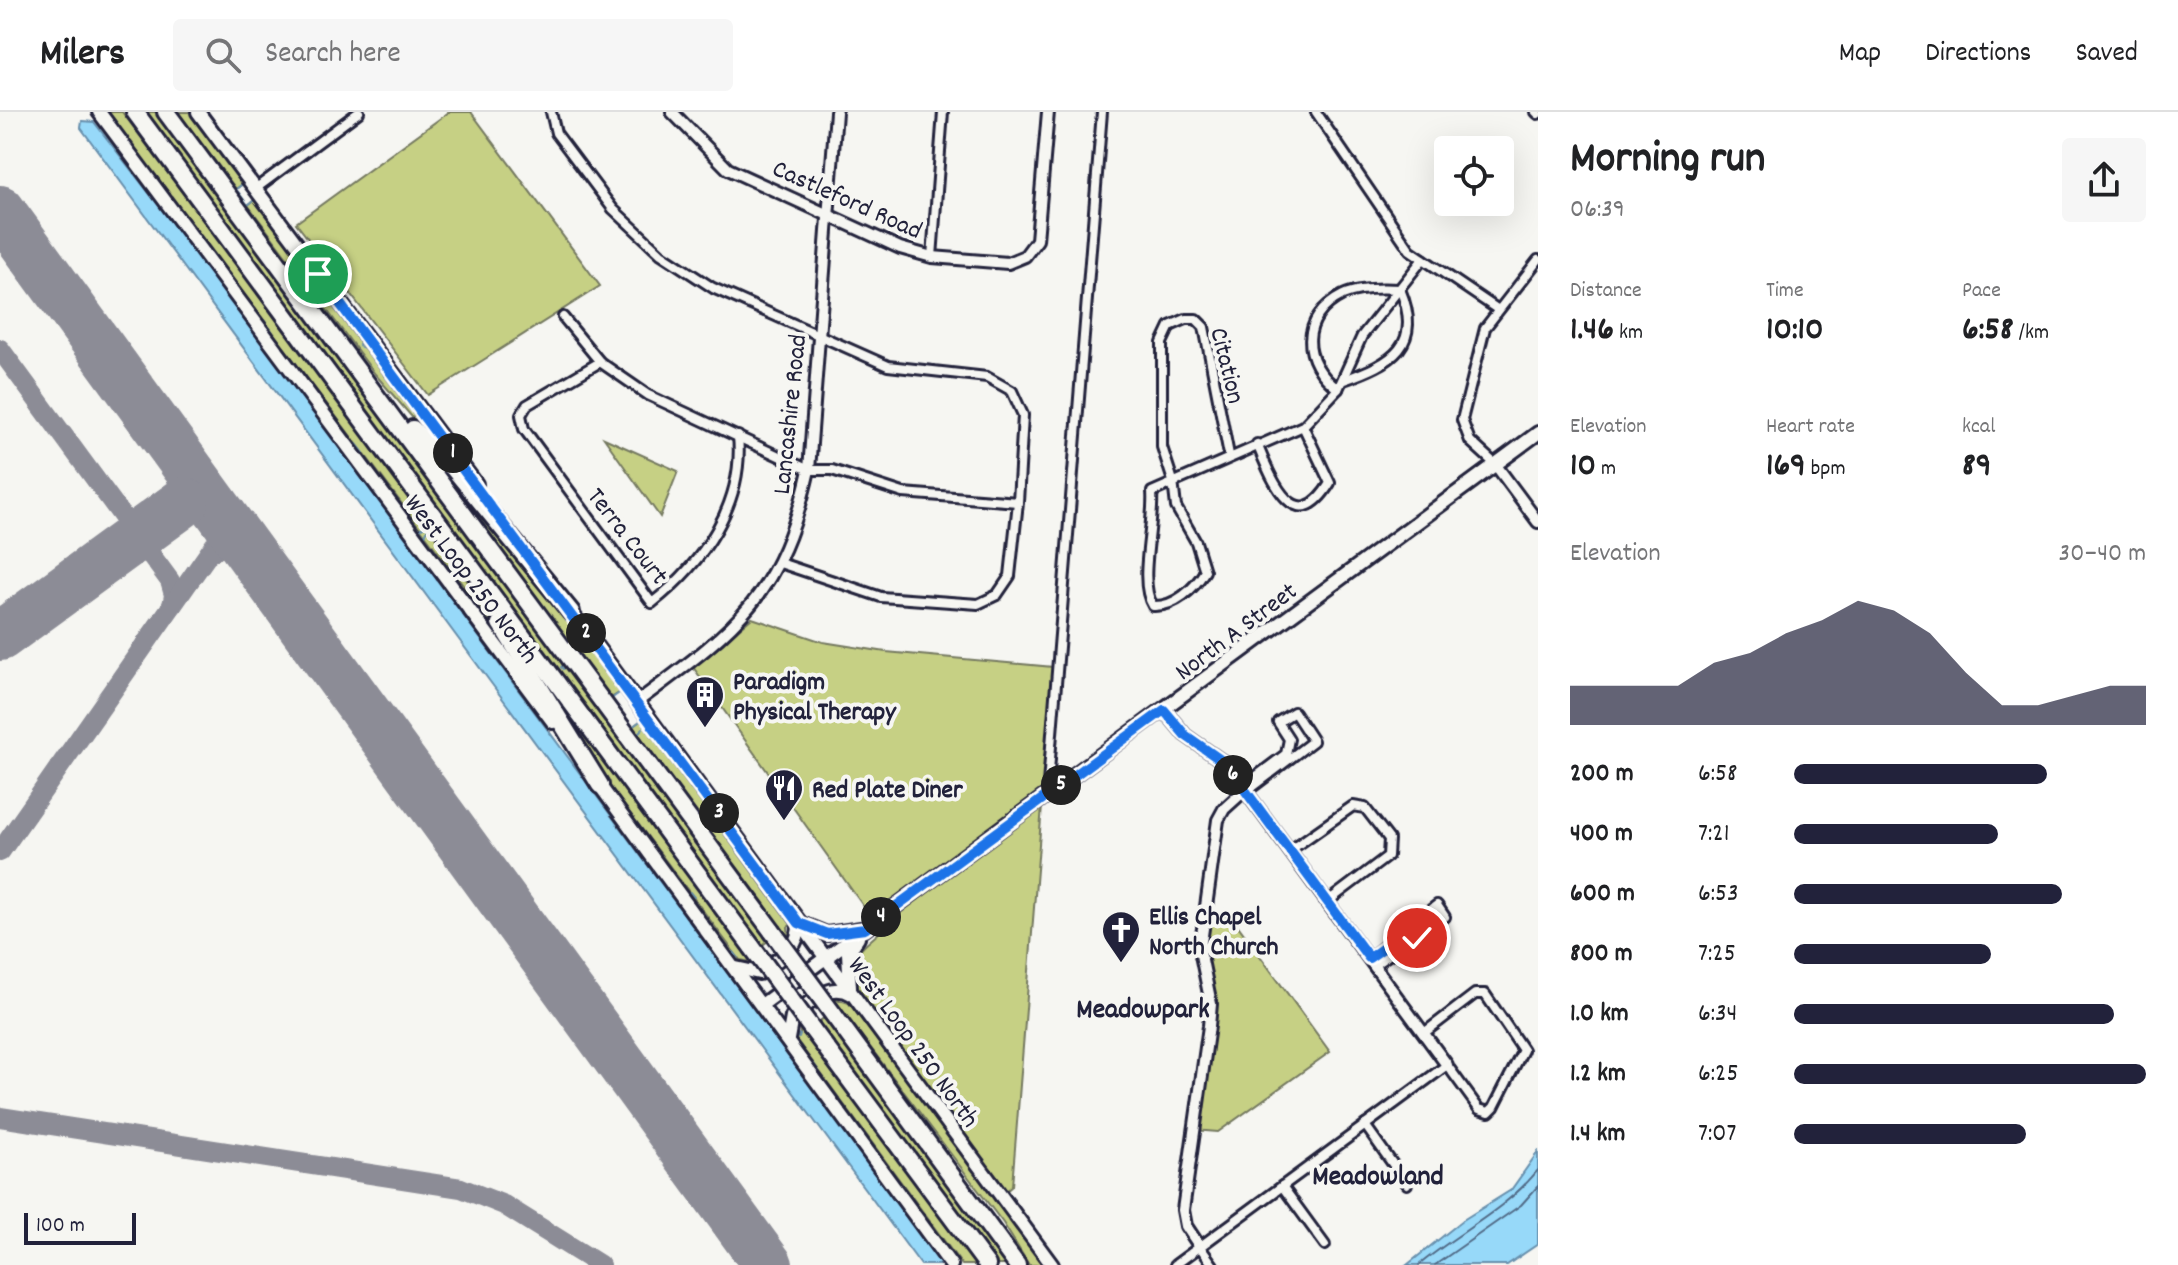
<!DOCTYPE html>
<html lang="en">
<head>
<meta charset="utf-8">
<style>
	:root { --surface:#fff; --page:#f6f6f6; --text:#202124; --muted:#757577; --line:#e0e0e0; --accent:#22223b }
	body { margin:0; font-family:Dekko,sans-serif; background:var(--page); color:var(--text); height:100vh; display:flex; flex-direction:column; font-size:30px; white-space:nowrap }
	* { box-sizing:border-box; margin:0 }
	p { font-size:26px; color:var(--muted) }
	.icon { flex:none; width:44px; height:44px; fill:none; stroke:currentColor; stroke-width:2; stroke-linecap:round; stroke-linejoin:round }
	.map { position:relative; flex:1; overflow:hidden }
	.panel { display:flex; flex-direction:column; background:var(--surface); width:640px }
	.panel>* { flex:none }
	.controls { position:absolute; left:1434px; top:24px; display:grid; gap:16px }
	.controls a { display:grid; place-items:center; width:80px; height:80px; border-radius:8px; background:var(--surface); box-shadow:0 8px 32px #0002; font-size:40px }
	.scale { position:absolute; left:24px; bottom:20px; width:112px; box-sizing:border-box; padding-left:8px; border:4px solid #22223b; border-top:0; font-size:22px; line-height:28px; white-space:nowrap; color:#22223b; -webkit-text-stroke:6px #f6f6f2; paint-order:stroke }
	.pin { position:absolute; display:grid; place-items:center; width:68px; height:68px; color:#fff; margin:-34px; border:4px solid #fff; border-radius:50%; box-shadow:0 2px 8px #0007 }
	.km { position:absolute; width:40px; height:40px; margin:-20px; border-radius:50%; background:#222; color:#fff; font-size:22px; line-height:40px; text-align:center }
	.round { display:grid; place-items:center; flex:none; width:84px; height:84px; border-radius:8px; background:var(--page) }
	.summary { display:flex; align-items:center; justify-content:space-between; height:136px; padding:0 32px }
	h1 { font-size:44px; font-weight:700; line-height:60px }
	.figures { display:grid; grid-template-columns:repeat(3,1fr); gap:12px; height:136px; padding:8px 32px }
	.figures div { display:grid; align-content:center }
	.figures b { font-size:34px; font-weight:700 }
	.figures small { font-size:22px; font-weight:400 }
	.figures p { font-size:22px }
	.chart { height:224px; padding:16px 32px }
	.chart p { display:flex; justify-content:space-between }
	.chart svg { width:100%; height:144px; margin-top:8px; fill:var(--accent); opacity:.7 }
	ul { padding:0 32px; list-style:none; font-size:26px }
	li { display:grid; grid-template-columns:128px 96px 1fr; align-items:center; height:60px }
	li i { height:20px; border-radius:10px; background:var(--accent) }
	header { display:flex; align-items:center; gap:48px; box-sizing:border-box; height:112px; padding:0 40px; background:var(--surface); border-bottom:2px solid var(--line) }
	header strong { font-size:38px }
	nav { display:flex; gap:44px; margin-inline-start:auto; font-size:28px }
	.search { width:560px; height:72px; background:var(--page); display:flex; align-items:center; gap:20px; box-sizing:border-box; padding:0 28px; border-radius:8px; color:var(--muted); font-size:30px }
	main { display:flex; flex:1; min-height:0 }
	.map>svg:first-child { display:block }
	.green { fill:#c6d084; stroke:#747960; stroke-width:2 }
	.water { fill:#97d9f9; stroke:#6890ad; stroke-width:2 }
	.lines { fill:none; stroke-linecap:round; stroke-linejoin:round }
	.shore { stroke:#516b87; stroke-width:2 }
	.stream { stroke:#6890ad; stroke-width:2 }
	.taxiway { stroke:#8c8c96; stroke-width:20 }
	.runway { stroke:#8c8c96; stroke-width:50 }
	.minor-casing { stroke:#22223b; stroke-width:14 }
	.tertiary-casing { stroke:#22223b; stroke-width:16 }
	.secondary-casing { stroke:#22223b; stroke-width:18 }
	.motorway-casing { stroke:#22223b; stroke-width:22 }
	.minor { stroke:#f6f6f2; stroke-width:8 }
	.tertiary { stroke:#f6f6f2; stroke-width:10 }
	.secondary { stroke:#f6f6f2; stroke-width:12 }
	.motorway { stroke:#f6f6f2; stroke-width:16 }
	.motorway-bridge-casing { stroke:#22223b; stroke-width:22; stroke-linecap:butt }
	.motorway-bridge { stroke:#f6f6f2; stroke-width:16 }
	.route-casing { stroke:#fff; stroke-width:16 }
	.route { stroke:#1a73e8; stroke-width:10 }
	.labels { text-anchor:middle; stroke-width:8; stroke-linejoin:round; paint-order:stroke }
	.street-label { font-size:26px; fill:#22223b; stroke:#f6f6f2 }
	.poi-label { font-size:26px; font-weight:bold; fill:#22223b; stroke:#f6f6f2; text-anchor:start }
	.neighbourhood-label { font-size:28px; font-weight:bold; fill:#22223b; stroke:#f6f6f2 }
</style>
</head>
<body>
<header>
<strong>Milers</strong>
<div class="search"><svg class="icon" aria-label="search" viewBox="0 0 24 24"><circle cx="10" cy="10" r="6"/><path d="M15 15l6 6"/></svg>Search here</div>
<nav><a>Map</a><a>Directions</a><a>Saved</a></nav>
</header>
<main>
<div class="map">
<svg width="1538" height="1153" viewBox="0 0 1538 1153">
	<rect width="100%" height="100%" fill="#f6f6f2"/>
	<filter id="ink" filterUnits="userSpaceOnUse"><feTurbulence type="fractalNoise" baseFrequency=".0125" numOctaves="2"/><feDisplacementMap in="SourceGraphic" scale="16" xChannelSelector="R" yChannelSelector="G"/><feConvolveMatrix kernelMatrix="1 2 1 2 8 2 1 2 1" color-interpolation-filters="sRGB"/></filter>
	<g filter="url(#ink)">
		<!-- green -->
		<g class="green">
			<path d="M107 0H122L436 419 505 529Z"/>
			<path d="M141 0H158L772 826 761 834Z"/>
			<path d="M178 0H192L245 70 236 77Z"/>
			<path d="M449 0H471L600 174 428 283 296 111Z"/>
			<path d="M257 86 450 344 447 346 375 262 248 93Z"/>
			<path d="M604 326 678 359 660 405Z"/>
			<path d="M448 357 541 468 622 579 611 586 444 360Z"/>
			<path d="M752 506 823 530 886 540 1053 555 1012 1074 1005 1080 855 875C850 841 858 840 881 819L693 555Z"/>
			<path d="M541 565 757 851 740 848 585 641Z"/>
			<path d="M643 607 793 811 788 815 789 827 632 615Z"/>
			<path d="M1209 803 1231 804 1330 940 1218 1020 1194 1018 1215 896 1200 840Z"/>
			<path d="M833 886 849 891 1046 1153H1029L1003 1111Z"/>
			<path d="M828 903 1012 1153H995L817 911Z"/>
			<path d="M800 909 980 1153H962L795 926 800 922Z"/>
		</g>
		<!-- water -->
		<g class="water">
			<path d="M82 9 94 10 203 151 943 1153H921L81 16Z"/>
			<path d="M1538 1040V1132L1507 1153H1407L1463 1108 1511 1078Z"/>
		</g>
		<g class="lines">
			<!-- shore -->
			<g class="shore">
				<path d="M1419 1153C1458 1120 1506 1098 1538 1058"/>
				<path d="M1435 1153 1521 1093 1538 1074"/>
			</g>
			<!-- stream -->
			<g class="stream">
				<path d="M245 70 257 86 248 93 236 77Z"/>
				<path d="M203 127 210 137"/>
				<path d="M264 208 273 220"/>
				<path d="M362 227 367 233 361 236 359 233Z"/>
				<path d="M357 332 364 341"/>
				<path d="M426 414 428 416 425 424 419 417Z"/>
				<path d="M447 454 451 459"/>
				<path d="M473 490 477 495"/>
				<path d="M564 553 566 555 563 557 561 555Z"/>
				<path d="M622 579 643 607 632 615 611 587Z"/>
				<path d="M637 622 643 616"/>
				<path d="M641 717 645 723"/>
				<path d="M690 780 694 785"/>
				<path d="M734 840 738 845"/>
				<path d="M797 922 800 923 799 926 796 925Z"/>
				<path d="M797 930 801 935"/>
				<path d="M814 952 819 959"/>
			</g>
			<!-- taxiway -->
			<g class="taxiway">
				<path d="M0 237 170 469 174 483 172 494"/>
				<path d="M184 390 201 387 217 397"/>
				<path d="M119 437 137 435 149 442"/>
				<path d="M209 441 229 432 247 438"/>
				<path d="M0 740 218 428 222 412 218 397"/>
				<path d="M0 1005 461 1076 504 1093 600 1153"/>
			</g>
			<!-- runway -->
			<g class="runway">
				<path d="M0 98 768 1153"/>
				<path d="M0 524 184 390"/>
			</g>
			<defs>
				<g id="minor">
					<path d="M551 0 556 21 613 97 661 142 713 176 888 254 987 265 1012 279 1023 303 1018 390 1010 464 997 483 978 492 881 485 780 451"/>
					<path d="M1316 0 1410 138 1497 197"/>
					<path d="M1536 0 1538 2"/>
					<path d="M255 77 359 0"/>
					<path d="M932 145 943 0"/>
					<path d="M563 205 600 250 648 283 809 358H832L903 381 1018 390"/>
					<path d="M600 250 527 293 521 303 524 317 652 491C702 452 745 392 738 324"/>
					<path d="M1344 268C1392 251 1424 234 1400 177"/>
					<path d="M1338 277C1301 250 1299 205 1343 183 1358 176 1384 176 1400 177"/>
					<path d="M1257 332C1270 363 1294 430 1330 371L1303 314"/>
					<path d="M1229 343 1204 215 1196 207H1186L1170 214 1162 231V335L1173 369 1176 395 1196 430 1205 459C1194 477 1175 495 1153 494 1137 470 1155 412 1152 380L1303 314 1338 277 1362 224 1423 147"/>
					<path d="M1495 352 1470 329 1462 308 1485 216 1538 148"/>
					<path d="M1242 675 1286 642 1289 627 1278 610 1294 600 1313 629 1246 680"/>
					<path d="M1047 684 1102 0"/>
					<path d="M1289 739 1353 694 1365 696 1389 727 1388 744 1327 790"/>
					<path d="M1369 846 1437 793 1445 805 1374 853"/>
					<path d="M1365 1013 1407 1072"/>
					<path d="M1282 1074 1325 1133"/>
					<path d="M1200 1135 1213 1153"/>
					<path d="M1175 1153 1447 953 1479 997 1489 1000 1494 995 1523 938 1485 882H1475L1424 921"/>
				</g>
				<g id="tertiary">
					<path d="M672 0 728 57 900 136 932 145 1008 151 1025 144 1037 128 1048 0"/>
					<path d="M1495 352 1538 410"/>
					<path d="M637 590C738 515 780 486 809 358L836 0"/>
					<path d="M1164 598 1185 623 1225 651 1447 953"/>
					<path d="M1200 1135 1186 1114 1183 1098 1209 914 1211 892 1200 838 1218 708 1224 697 1245 678"/>
				</g>
				<g id="secondary">
					<path d="M99 0 553 610"/>
					<path d="M198 0 476 372"/>
					<path d="M568 496 1052 1153"/>
					<path d="M595 667 951 1153"/>
					<path d="M802 812 827 822 861 817"/>
					<path d="M736 856 759 861C779 846 800 838 799 811"/>
					<path d="M850 876 848 841 858 826"/>
					<path d="M763 892 1538 321"/>
					<path d="M788 927 792 905C810 891 829 868 852 882"/>
				</g>
				<g id="motorway">
					<path d="M135 0 752 835"/>
					<path d="M166 0 772 819"/>
					<path d="M413 317 453 356 571 500"/>
					<path d="M500 511 600 673"/>
					<path d="M833 902 1017 1153"/>
					<path d="M812 917 987 1153"/>
				</g>
			</defs>
			<!-- minor casing -->
			<use href="#minor" class="minor-casing"/>
			<!-- tertiary casing -->
			<use href="#tertiary" class="tertiary-casing"/>
			<!-- secondary casing -->
			<use href="#secondary" class="secondary-casing"/>
			<!-- motorway casing -->
			<use href="#motorway" class="motorway-casing"/>
			<!-- minor -->
			<use href="#minor" class="minor"/>
			<!-- tertiary -->
			<use href="#tertiary" class="tertiary"/>
			<!-- secondary -->
			<use href="#secondary" class="secondary"/>
			<!-- motorway -->
			<use href="#motorway" class="motorway"/>
			<defs>
				<g id="motorway-bridge">
					<path d="M772 819 833 902"/>
					<path d="M752 835 812 917"/>
				</g>
			</defs>
			<!-- motorway-bridge casing -->
			<use href="#motorway-bridge" class="motorway-bridge-casing"/>
			<!-- motorway-bridge -->
			<use href="#motorway-bridge" class="motorway-bridge"/>
		</g>
	</g>
	<g class="lines" filter="url(#ink)">
		<defs>
			<path id="route" d="M318 162 799 811 827 822 865 817 1164 598 1185 623 1225 651 1369 846 1399 825 1404 831 1417 826"/>
		</defs>
		<!-- route casing -->
		<use href="#route" class="route-casing"/>
		<!-- route -->
		<use href="#route" class="route"/>
	</g>
	<!-- icons -->
	<defs>
		<symbol id="building-pin" viewBox="-11 -11 22 30"><path d="M0 17L-7.5 6A9.5 9.5 0 1 1 7.5 6Z" fill="#22223b" stroke="#f6f6f2"/><path d="M-4-6H4V6H1V3H-1V6H-4ZM-2.5-4.3h1.7v1.8h-1.7ZM.8-4.3h1.7v1.8H.8ZM-2.5-1h1.7V.8h-1.7ZM.8-1h1.7V.8H.8Z" fill="#fff"/></symbol>
		<symbol id="restaurant-pin" viewBox="-11 -11 22 30"><path d="M0 17L-7.5 6A9.5 9.5 0 1 1 7.5 6Z" fill="#22223b" stroke="#f6f6f2"/><path d="M-5-6h1v4h1v-4h1v4h1v-4h1v5L-1.5 .5V6h-2V.5L-5-1ZM5-6V6H3V1.5H1.5Q1.5-4 5-6Z" fill="#fff"/></symbol>
		<symbol id="church-pin" viewBox="-11 -11 22 30"><path d="M0 17L-7.5 6A9.5 9.5 0 1 1 7.5 6Z" fill="#22223b" stroke="#f6f6f2"/><path d="M-1.2-6h2.4v3.5h3.3v2.4h-3.3V6h-2.4V-.1h-3.3v-2.4h3.3Z" fill="#fff"/></symbol>
	</defs>
	<g fill-rule="evenodd">
		<use href="#building-pin" x="683" y="561" width="44" height="60"/>
		<use href="#restaurant-pin" x="762" y="654" width="44" height="60"/>
		<use href="#church-pin" x="1099" y="796" width="44" height="60"/>
	</g>
	<g class="labels">
		<!-- street labels -->
		<g class="street-label">
			<text transform="translate(848 86) rotate(24)" y="9">Castleford Road</text>
			<text transform="translate(1229 253) rotate(76)" y="9">Citation</text>
			<text transform="translate(788 302) rotate(-84)" y="9">Lancashire Road</text>
			<text transform="translate(629 423) rotate(52)" y="9">Terra Court</text>
			<text transform="translate(473 466) rotate(53)" y="9">West Loop 250 North</text>
			<text transform="translate(1235 518) rotate(-37)" y="9">North A Street</text>
			<text transform="translate(915 929) rotate(54)" y="9">West Loop 250 North</text>
		</g>
		<!-- poi labels -->
		<g class="poi-label">
			<text x="733" y="577">Paradigm<tspan x="733" dy="30">Physical Therapy</tspan></text>
			<text x="812" y="685">Red Plate Diner</text>
			<text x="1149" y="812">Ellis Chapel<tspan x="1149" dy="30">North Church</tspan></text>
		</g>
		<!-- neighbourhood labels -->
		<g class="neighbourhood-label">
			<text x="1143" y="905">Meadowpark</text>
			<text x="1378" y="1072">Meadowland</text>
		</g>
	</g>
</svg>
<div class="controls">
<a><svg class="icon" aria-label="locate" viewBox="0 0 24 24"><circle cx="12" cy="12" r="6"/><path d="M12 2v4M12 18v4M2 12h4M18 12h4"/></svg></a>
</div>
<div class="scale">100 m</div>
<div class="pin" style="left:318px;top:162px;background:#1e9e55"><svg class="icon" aria-label="arrive" viewBox="0 0 24 24"><path d="M6 21V4h12l-3 4 3 4H6"/></svg></div>
<div class="pin" style="left:1417px;top:826px;background:#d93025"><svg class="icon" aria-label="check" viewBox="0 0 24 24"><path d="M5 12l5 5 9-10"/></svg></div>
<b class="km" style="left:453px;top:341px">1</b>
<b class="km" style="left:586px;top:521px">2</b>
<b class="km" style="left:719px;top:701px">3</b>
<b class="km" style="left:881px;top:805px">4</b>
<b class="km" style="left:1061px;top:673px">5</b>
<b class="km" style="left:1233px;top:663px">6</b>
</div>
<section class="panel">
<div class="summary"><div><h1>Morning run</h1><p>06:39</p></div><a class="round"><svg class="icon" aria-label="share" viewBox="0 0 24 24"><path d="M12 15V3M7 8l5-5 5 5M5 13v7h14v-7"/></svg></a></div>
<div class="figures">
<div><p>Distance</p><b>1.46<small> km</small></b></div>
<div><p>Time</p><b>10:10</b></div>
<div><p>Pace</p><b>6:58<small> /km</small></b></div>
</div>
<div class="figures">
<div><p>Elevation</p><b>10<small> m</small></b></div>
<div><p>Heart rate</p><b>169<small> bpm</small></b></div>
<div><p>kcal</p><b>89</b></div>
</div>
<div class="chart"><p><span>Elevation</span>30–40 m</p>
<svg viewBox="0 0 160 44" preserveAspectRatio="none"><path d="M0 44V32L10 32L20 32L30 32L40 25L50 22L60 16L70 12L80 6L90 9L100 16L110 28L120 38L130 38L140 35L150 32L160 32V44z"/></svg>
</div>
<ul>
<li><b>200 m</b>6:58<i style="width:72%"></i></li>
<li><b>400 m</b>7:21<i style="width:58%"></i></li>
<li><b>600 m</b>6:53<i style="width:76%"></i></li>
<li><b>800 m</b>7:25<i style="width:56%"></i></li>
<li><b>1.0 km</b>6:34<i style="width:91%"></i></li>
<li><b>1.2 km</b>6:25<i style="width:100%"></i></li>
<li><b>1.4 km</b>7:07<i style="width:66%"></i></li>
</ul>
</section>
</main>
</body>
</html>
